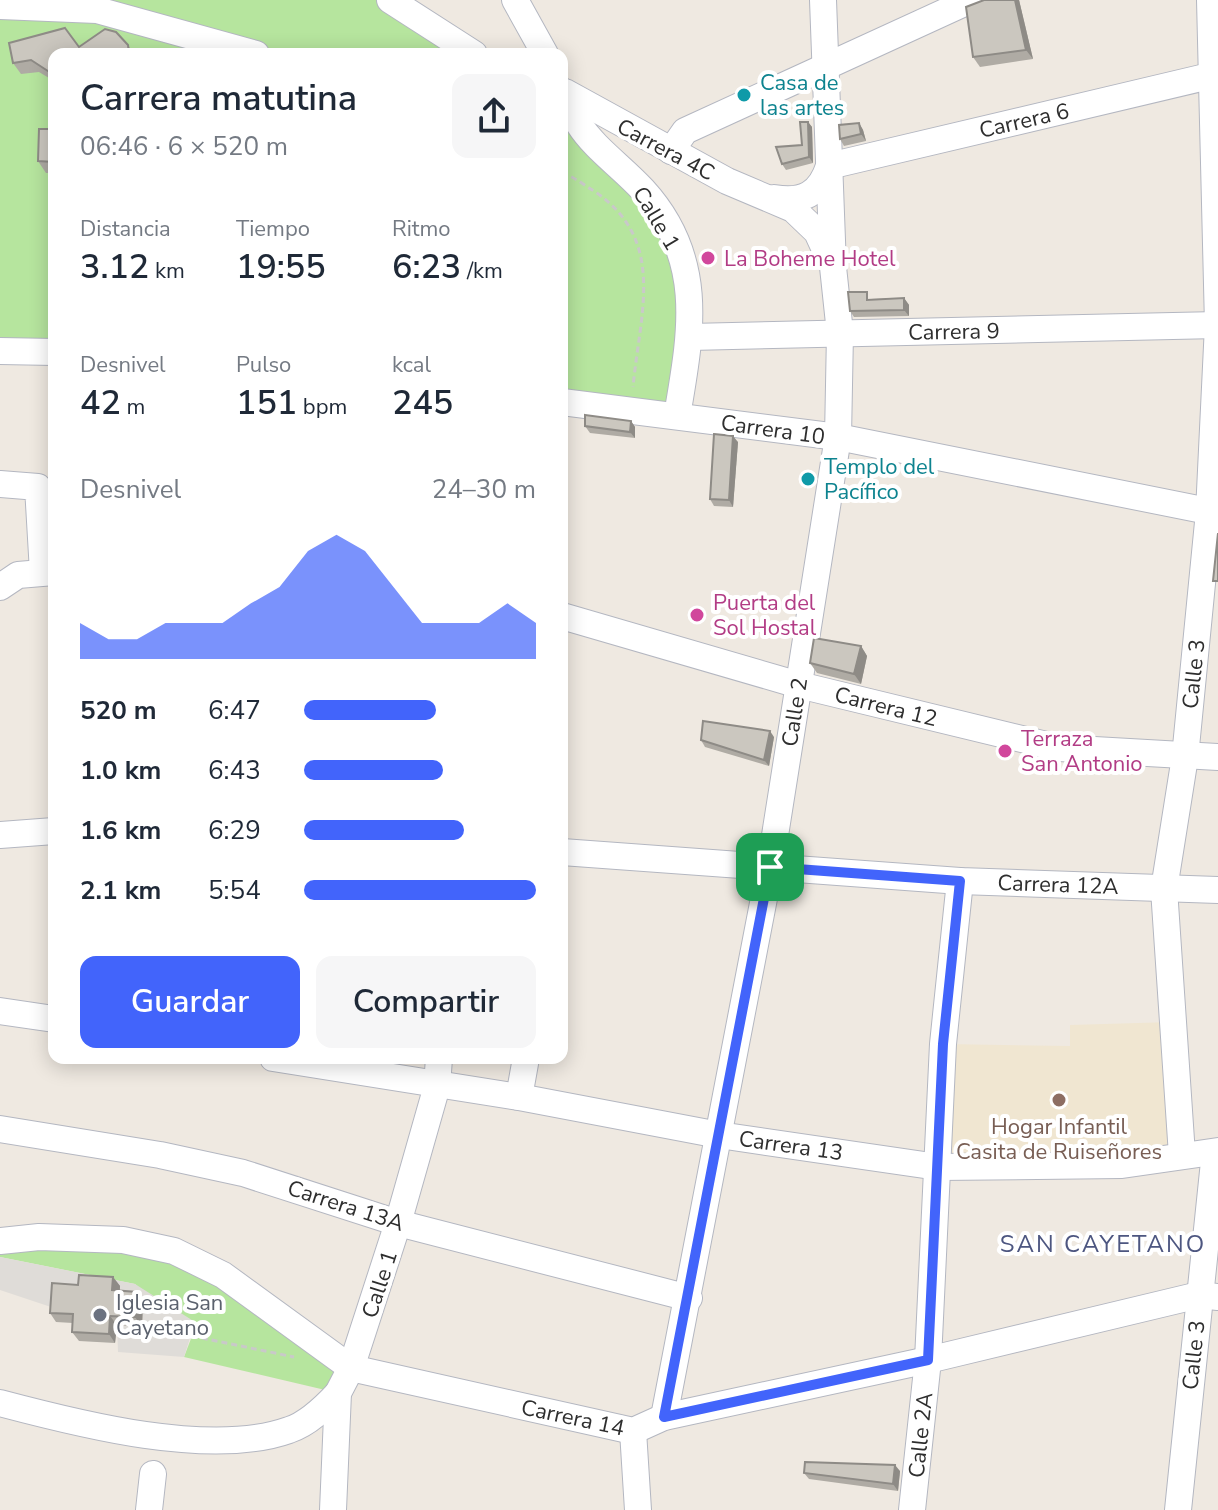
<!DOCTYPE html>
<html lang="es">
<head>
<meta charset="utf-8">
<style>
	:root { --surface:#fff; --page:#f6f6f7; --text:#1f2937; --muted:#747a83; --accent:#4264fb }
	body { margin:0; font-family:"Nunito Sans",sans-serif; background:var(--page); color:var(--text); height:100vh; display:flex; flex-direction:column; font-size:30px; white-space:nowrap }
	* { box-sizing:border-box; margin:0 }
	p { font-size:26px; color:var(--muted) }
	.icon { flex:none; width:44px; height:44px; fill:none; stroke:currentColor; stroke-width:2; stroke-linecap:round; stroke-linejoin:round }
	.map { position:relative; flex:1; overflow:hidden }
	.panel { position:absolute; left:48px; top:48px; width:520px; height:1016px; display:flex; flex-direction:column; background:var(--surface); border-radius:16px; box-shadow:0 4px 20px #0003 }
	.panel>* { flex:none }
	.pin { position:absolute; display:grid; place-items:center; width:68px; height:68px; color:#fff; margin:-34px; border-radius:16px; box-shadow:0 4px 12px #0006 }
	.round { display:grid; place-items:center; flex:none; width:84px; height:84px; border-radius:16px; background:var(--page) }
	.head { display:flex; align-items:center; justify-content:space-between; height:136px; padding:0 32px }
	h1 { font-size:36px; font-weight:600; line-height:60px }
	.stats { display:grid; grid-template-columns:repeat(3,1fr); gap:12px; height:136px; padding:8px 32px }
	.stats div { display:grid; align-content:center }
	.stats b { font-size:34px; font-weight:600 }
	.stats small { font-size:22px; font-weight:400 }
	.stats p { font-size:22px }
	.chart { height:224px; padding:16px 32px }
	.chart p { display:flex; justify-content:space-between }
	.chart svg { width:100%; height:144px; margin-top:8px; fill:var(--accent); opacity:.7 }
	.button { display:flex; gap:16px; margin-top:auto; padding:16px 32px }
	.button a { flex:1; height:92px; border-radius:16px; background:var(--accent); color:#fff; font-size:32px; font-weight:600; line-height:92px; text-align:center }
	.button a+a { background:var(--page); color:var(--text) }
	ul { padding:0 32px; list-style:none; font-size:26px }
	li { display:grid; grid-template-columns:128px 96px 1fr; align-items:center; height:60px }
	li i { height:20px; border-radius:10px; background:var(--accent) }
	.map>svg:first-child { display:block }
	.education { fill:#f0e6d1 }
	.green { fill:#b6e59e }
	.plaza { fill:#dfdcd8 }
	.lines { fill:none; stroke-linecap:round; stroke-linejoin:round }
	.minor-casing { stroke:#b4b7c1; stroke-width:28 }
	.path { stroke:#c9c9c9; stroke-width:3; stroke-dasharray:6 4; stroke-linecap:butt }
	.minor { stroke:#fff; stroke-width:26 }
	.wall { fill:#afaba4 }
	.shaded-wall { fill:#8e8b86 }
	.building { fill:#cbc7bf; stroke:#8e8b86; stroke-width:2 }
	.route-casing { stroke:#fff; stroke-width:16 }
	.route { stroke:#4264fb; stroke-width:10 }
	.culture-dot { fill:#0f9aa8; stroke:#fff; stroke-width:3 }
	.hotel-dot { fill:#d1479c; stroke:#fff; stroke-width:3 }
	.education-dot { fill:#8d6e63; stroke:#fff; stroke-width:3 }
	.worship-dot { fill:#6b7280; stroke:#fff; stroke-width:3 }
	.labels { text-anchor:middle; stroke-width:8; stroke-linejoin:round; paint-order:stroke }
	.culture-label { font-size:22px; fill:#0d838f; stroke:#fff; text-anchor:start }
	.street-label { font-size:22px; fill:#2e2e2e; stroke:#fff }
	.hotel-label { font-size:22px; fill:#b23c85; stroke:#fff; text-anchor:start }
	.education-label { font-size:22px; fill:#785e54; stroke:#fff }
	.worship-label { font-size:22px; fill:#5b616d; stroke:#fff; text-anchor:start }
	.neighbourhood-label { font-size:24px; letter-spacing:2px; fill:#4d5680; stroke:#fff }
</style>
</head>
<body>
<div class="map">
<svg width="1218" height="1510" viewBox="0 0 1218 1510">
	<rect width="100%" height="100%" fill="#efe9e1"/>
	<!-- education -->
	<path class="education" d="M1172 1022 1182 1155 938 1167 943 1044 1070 1046V1025Z"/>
	<!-- green -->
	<g class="green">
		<path d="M0 0H390L474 54H54V352L0 351Z"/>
		<path d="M562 91 646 192 691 288 677 416 562 402Z"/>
		<path d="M0 1241 174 1251 351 1368 338 1393 184 1357 192 1336 135 1284 0 1257Z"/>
	</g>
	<!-- plaza -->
	<path class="plaza" d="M0 1257 135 1284 195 1322 184 1357 118 1352 117 1325 142 1327 143 1302 57 1309 0 1290Z"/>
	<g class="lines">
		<defs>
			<g id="minor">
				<path d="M390 0 474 54"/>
				<path d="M515 0 545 54"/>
				<path d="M0 6 97 10 256 54"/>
				<path d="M562 91C567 102 572 114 579 124 594 148 623 168 643 190 706 259 691 333 677 416"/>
				<path d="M565 92 727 181 793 209 817 232 828 256"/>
				<path d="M671 151 685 131 971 0"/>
				<path d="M774 198C803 203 820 194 829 166L1218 74"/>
				<path d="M690 337 1218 325"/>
				<path d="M0 351 54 352"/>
				<path d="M562 402 838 437 1218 513"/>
				<path d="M0 484 38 487 43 572"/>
				<path d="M0 587 18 575 54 572"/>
				<path d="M562 616 799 685 1059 748 1218 757"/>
				<path d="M0 835 54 831"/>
				<path d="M562 852 960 881 1218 890"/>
				<path d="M0 1011 54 1019"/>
				<path d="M273 1058 519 1097 719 1135 938 1167 1122 1165 1218 1151"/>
				<path d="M519 1097 526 1058"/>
				<path d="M0 1129 160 1155 243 1173 398 1223 689 1298"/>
				<path d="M1182 1155 1164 889 1185 757 1209 512 1218 325 1210 0"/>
				<path d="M0 1241 39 1237 123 1240 174 1251 223 1275 351 1368 633 1431 664 1417 928 1360 1199 1295 1218 1297"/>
				<path d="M0 1403C79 1424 211 1458 289 1430 308 1424 325 1407 338 1393"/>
				<path d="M664 1417 770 867 838 437 840 333 833 267 823 0"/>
				<path d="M633 1431 638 1510"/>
				<path d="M149 1510 153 1474"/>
				<path d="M333 1510 338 1393 351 1368 398 1223 437 1086 439 1058"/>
				<path d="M912 1510 928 1360 943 1044 960 881"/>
				<path d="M1178 1510 1215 1152"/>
			</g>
		</defs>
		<!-- minor casing -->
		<use href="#minor" class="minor-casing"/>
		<!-- path -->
		<g class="path">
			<path d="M562 173C573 176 584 185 594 191 667 240 640 312 633 387"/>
			<path d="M192 1336 294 1357"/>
		</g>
		<!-- minor -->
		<use href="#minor" class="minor"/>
	</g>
	<!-- wall -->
	<g class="wall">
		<path d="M1019 0 1033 59 980 67 973 57Z"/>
		<path d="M128 45 134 54H54V81L39 72 21 74 13 63 79 47Z"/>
		<path d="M808 122 812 127 813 163 786 170 782 164 802 145Z"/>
		<path d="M859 123 863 130 866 141 844 146 840 139Z"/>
		<path d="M54 129V173H46L38 161Z"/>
		<path d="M904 298 909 305V316L854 317 850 311 871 299Z"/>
		<path d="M631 421 635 427V438L590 433 585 426Z"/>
		<path d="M738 442 733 507 714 506 710 499Z"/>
		<path d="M861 646 867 656 861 684 817 673 810 663Z"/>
		<path d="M774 737 769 766 705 747 701 740Z"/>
		<path d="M113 1277 120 1286V1291L137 1292 143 1302 142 1327 117 1325 115 1343 79 1341 72 1332 73 1323 56 1322 50 1313 78 1285Z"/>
		<path d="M900 1471 898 1491 809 1479 804 1473Z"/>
	</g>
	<!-- shaded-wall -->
	<g class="shaded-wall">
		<path d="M1015 0H1019L1033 59 1026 50Z"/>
		<path d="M808 122 812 127 813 163 809 157Z"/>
		<path d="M859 123 863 130 866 141 861 134Z"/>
		<path d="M904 298 909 305V316L904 310Z"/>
		<path d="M631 421 635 427V438L630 432Z"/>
		<path d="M733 436 738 442 733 507 729 500Z"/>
		<path d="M861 646 867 656 861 684 854 674Z"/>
		<path d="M770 731 774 737 769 766 764 760Z"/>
		<path d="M113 1277 120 1286 119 1300 112 1290Z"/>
		<path d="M137 1292 143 1302 142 1327 135 1317Z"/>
		<path d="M110 1316 117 1325 115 1343 109 1334Z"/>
		<path d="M895 1465 900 1471 898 1491 893 1484Z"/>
	</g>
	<!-- building -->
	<g class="building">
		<path d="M984 0H1015L1026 50 973 57 966 7Z"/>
		<path d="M65 28 79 47 105 29 116 32 128 45 129 54H54V75L31 60 13 63 9 43Z"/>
		<path d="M800 122H808L809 157 782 164 776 147 802 145Z"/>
		<path d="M859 123 861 134 840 139 839 125Z"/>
		<path d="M39 129H54V162L38 161Z"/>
		<path d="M848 292H867V300L904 298V310L850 311Z"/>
		<path d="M585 415 631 421 630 432 585 426Z"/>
		<path d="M714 434 733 436 729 500 710 499Z"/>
		<path d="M1218 533V581H1213Z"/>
		<path d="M814 638 861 646 854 674 810 663Z"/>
		<path d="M703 721 770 731 764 760 701 740Z"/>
		<path d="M79 1275 113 1277 112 1290 137 1292 135 1317 110 1316 109 1334 72 1332 73 1314 50 1313 52 1283 78 1285Z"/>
		<path d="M805 1462 895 1465 893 1484 804 1473Z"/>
	</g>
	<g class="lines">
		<defs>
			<path id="route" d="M770 867 960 881 943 1044 928 1360 664 1417Z"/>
		</defs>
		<!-- route casing -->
		<use href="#route" class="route-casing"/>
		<!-- route -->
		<use href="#route" class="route"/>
	</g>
	<!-- markers -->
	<g class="culture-dot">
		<circle cx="744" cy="95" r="8"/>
		<circle cx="808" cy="479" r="8"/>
	</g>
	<g class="hotel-dot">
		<circle cx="708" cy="258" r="8"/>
		<circle cx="697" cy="615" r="8"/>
		<circle cx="1005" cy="751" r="8"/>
	</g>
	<circle class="education-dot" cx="1059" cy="1100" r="8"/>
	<circle class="worship-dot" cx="100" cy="1315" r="8"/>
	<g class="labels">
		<!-- culture labels -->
		<g class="culture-label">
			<text x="760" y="90">Casa de<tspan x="760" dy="25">las artes</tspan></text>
			<text x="824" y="474">Templo del<tspan x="824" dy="25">Pacífico</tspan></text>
		</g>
		<!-- street labels -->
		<g class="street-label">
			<text transform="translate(1024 120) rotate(-13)" y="8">Carrera 6</text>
			<text transform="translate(666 149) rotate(28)" y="8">Carrera 4C</text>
			<text transform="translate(657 218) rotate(59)" y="8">Calle 1</text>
			<text transform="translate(954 331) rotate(-1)" y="8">Carrera 9</text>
			<text transform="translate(773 429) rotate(8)" y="8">Carrera 10</text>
			<text transform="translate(1193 674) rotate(-84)" y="8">Calle 3</text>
			<text transform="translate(886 706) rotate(14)" y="8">Carrera 12</text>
			<text transform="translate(794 712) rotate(-81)" y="8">Calle 2</text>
			<text transform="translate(1058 884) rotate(2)" y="8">Carrera 12A</text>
			<text transform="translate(791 1145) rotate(8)" y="8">Carrera 13</text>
			<text transform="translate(346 1205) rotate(18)" y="8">Carrera 13A</text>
			<text transform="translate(379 1284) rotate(-72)" y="8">Calle 1</text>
			<text transform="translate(1193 1355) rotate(-84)" y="8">Calle 3</text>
			<text transform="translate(573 1417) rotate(12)" y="8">Carrera 14</text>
			<text transform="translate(920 1435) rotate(-84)" y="8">Calle 2A</text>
		</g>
		<!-- hotel labels -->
		<g class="hotel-label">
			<text x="724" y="266">La Boheme Hotel</text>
			<text x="713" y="610">Puerta del<tspan x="713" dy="25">Sol Hostal</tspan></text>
			<text x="1021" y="746">Terraza<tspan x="1021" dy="25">San Antonio</tspan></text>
		</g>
		<!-- education labels -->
		<g class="education-label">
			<text x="1059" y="1134">Hogar Infantil<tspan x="1059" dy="25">Casita de Ruiseñores</tspan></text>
		</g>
		<!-- worship labels -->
		<g class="worship-label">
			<text x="116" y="1310">Iglesia San<tspan x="116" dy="25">Cayetano</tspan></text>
		</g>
		<!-- neighbourhood labels -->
		<g class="neighbourhood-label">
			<text x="1103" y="1252">SAN CAYETANO</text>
		</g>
	</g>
</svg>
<div class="pin" style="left:770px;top:867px;background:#1e9e55"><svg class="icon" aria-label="arrive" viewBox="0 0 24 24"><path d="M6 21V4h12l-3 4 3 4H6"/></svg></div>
<section class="panel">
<div class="head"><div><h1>Carrera matutina</h1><p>06:46 · 6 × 520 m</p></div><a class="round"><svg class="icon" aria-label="share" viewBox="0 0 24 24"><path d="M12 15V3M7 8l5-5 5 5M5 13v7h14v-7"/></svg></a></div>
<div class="stats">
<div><p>Distancia</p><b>3.12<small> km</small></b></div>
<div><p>Tiempo</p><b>19:55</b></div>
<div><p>Ritmo</p><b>6:23<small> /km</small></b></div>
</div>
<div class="stats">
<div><p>Desnivel</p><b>42<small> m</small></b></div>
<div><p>Pulso</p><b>151<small> bpm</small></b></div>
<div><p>kcal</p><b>245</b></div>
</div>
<div class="chart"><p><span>Desnivel</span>24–30 m</p>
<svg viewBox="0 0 160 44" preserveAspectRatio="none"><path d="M0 44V33L10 38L20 38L30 33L40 33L50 33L60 27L70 22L80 11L90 6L100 11L110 22L120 33L130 33L140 33L150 27L160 33V44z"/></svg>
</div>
<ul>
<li><b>520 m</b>6:47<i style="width:57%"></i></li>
<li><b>1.0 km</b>6:43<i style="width:60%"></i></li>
<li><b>1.6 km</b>6:29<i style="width:69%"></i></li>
<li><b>2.1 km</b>5:54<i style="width:100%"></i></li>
</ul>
<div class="button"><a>Guardar</a><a>Compartir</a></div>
</section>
</div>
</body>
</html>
